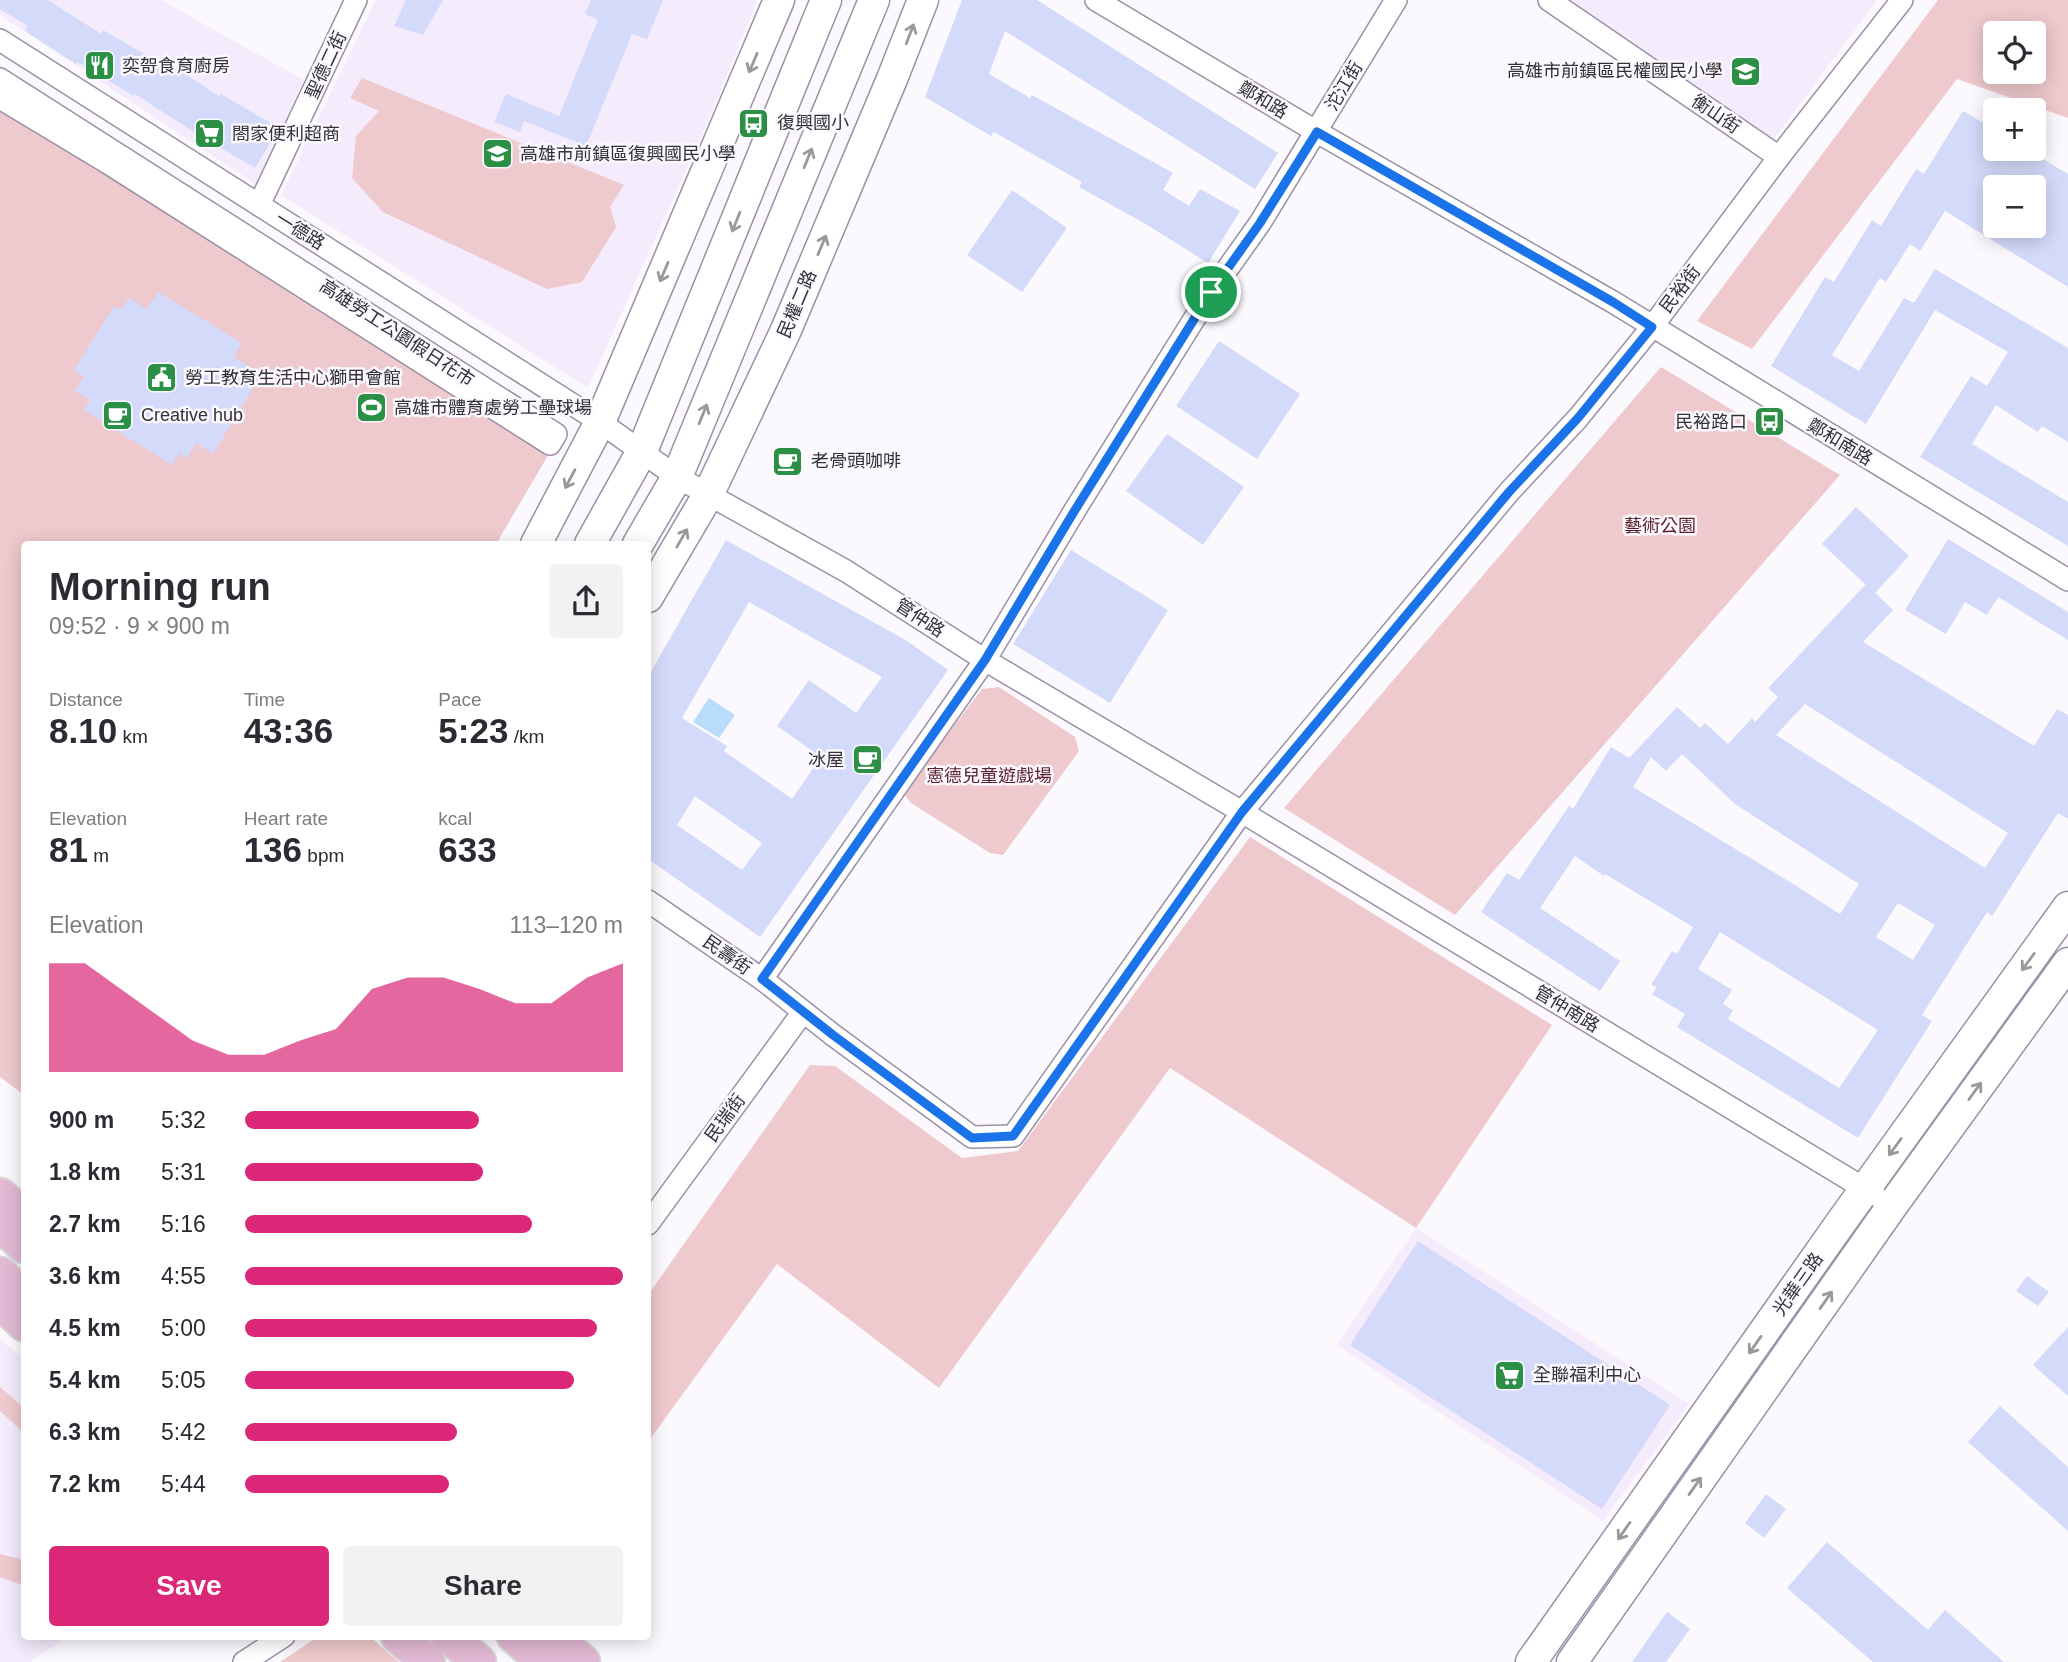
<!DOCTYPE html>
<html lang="en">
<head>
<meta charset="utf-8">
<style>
	:root { --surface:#fff; --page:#f2f2f3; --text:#2b2b33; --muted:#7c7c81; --accent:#db2777 }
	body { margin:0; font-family:Arial,"Noto Sans TC",sans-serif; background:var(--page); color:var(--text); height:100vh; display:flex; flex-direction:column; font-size:26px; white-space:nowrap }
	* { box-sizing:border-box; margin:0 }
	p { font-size:23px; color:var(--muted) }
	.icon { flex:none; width:38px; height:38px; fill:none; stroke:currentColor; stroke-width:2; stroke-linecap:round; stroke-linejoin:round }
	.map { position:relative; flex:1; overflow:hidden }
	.panel { position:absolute; left:21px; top:541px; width:630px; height:1099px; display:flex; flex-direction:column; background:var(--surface); border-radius:7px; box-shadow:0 4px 18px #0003 }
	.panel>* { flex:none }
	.fabs { position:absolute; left:1983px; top:21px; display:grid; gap:14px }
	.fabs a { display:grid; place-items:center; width:63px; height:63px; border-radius:7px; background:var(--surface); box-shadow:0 4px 18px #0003; font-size:35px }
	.pin { position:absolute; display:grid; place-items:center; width:60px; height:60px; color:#fff; margin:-30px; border:4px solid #fff; border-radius:50%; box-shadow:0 2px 7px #0007 }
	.round { display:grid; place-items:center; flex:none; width:74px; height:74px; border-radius:7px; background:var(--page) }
	.overview { display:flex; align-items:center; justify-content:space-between; height:119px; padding:0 28px }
	h1 { font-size:38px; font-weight:700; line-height:52px }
	.stats { display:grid; grid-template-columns:repeat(3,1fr); gap:10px; height:119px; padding:7px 28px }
	.stats div { display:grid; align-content:center }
	.stats b { font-size:35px; font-weight:700 }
	.stats small { font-size:19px; font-weight:400 }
	.stats p { font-size:19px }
	.chart { height:196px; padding:14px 28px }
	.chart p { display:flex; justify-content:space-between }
	.chart svg { width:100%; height:126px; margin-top:7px; fill:var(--accent); opacity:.7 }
	.button { display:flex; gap:14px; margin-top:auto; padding:14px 28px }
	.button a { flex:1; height:80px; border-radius:7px; background:var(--accent); color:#fff; font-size:28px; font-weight:700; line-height:80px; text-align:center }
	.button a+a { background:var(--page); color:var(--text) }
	ul { padding:0 28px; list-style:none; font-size:23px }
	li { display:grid; grid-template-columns:112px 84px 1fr; align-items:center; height:52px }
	li i { height:18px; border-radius:9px; background:var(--accent) }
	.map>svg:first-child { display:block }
	.built { fill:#f4ebfc }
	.green { fill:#eec9cd; fill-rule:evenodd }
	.water { fill:#b8dcfa }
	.building { fill:#d4dafa; fill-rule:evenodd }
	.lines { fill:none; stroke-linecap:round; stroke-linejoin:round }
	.street-casing { stroke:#9b90a5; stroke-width:24 }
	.secondary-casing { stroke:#9b90a5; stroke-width:33 }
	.primary-casing { stroke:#d6d6d7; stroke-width:37 }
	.street { stroke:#fff; stroke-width:21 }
	.secondary { stroke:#fff; stroke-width:30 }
	.primary { stroke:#e2b9d4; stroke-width:33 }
	.oneway { stroke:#9a989c }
	.route-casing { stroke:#fff; stroke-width:14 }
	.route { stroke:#1a73e8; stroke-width:9 }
	.labels { text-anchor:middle; stroke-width:5; stroke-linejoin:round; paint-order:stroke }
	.street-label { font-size:18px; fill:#343039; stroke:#fbf9fd }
	.poi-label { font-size:18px; fill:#343039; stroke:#fbf9fd; text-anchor:start }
	.park-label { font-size:18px; fill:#5a1f2a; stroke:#fbf9fd }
</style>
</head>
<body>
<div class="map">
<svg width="2068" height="1662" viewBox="0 0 2068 1662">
	<rect width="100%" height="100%" fill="#fbf9fd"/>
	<!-- built -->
	<g class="built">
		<path d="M0 0H161L304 80 257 185 0 15Z"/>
		<path d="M376 0H757L712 112 588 388 281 195Z"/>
		<path d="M1565 0H1877L1771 143Z"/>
		<path d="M1416 1228 1689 1404 1603 1521 1337 1345Z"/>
		<path d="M0 1338 24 1360V1636H69L30 1662H0Z"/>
	</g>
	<!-- green -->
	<g class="green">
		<path d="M1938 0H2068V118L1957 79 1752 349 1697 321ZM1995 33H2034V72H1995Z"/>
		<path d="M362 78 624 185 610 207 616 227 582 282 547 289 383 212 352 178 356 136 379 111 350 98Z"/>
		<path d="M0 93 550 452 496 544H24V1095L0 1077Z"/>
		<path d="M1661 367 1840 475 1455 915 1284 808Z"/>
		<path d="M999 687 1075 737 1079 751 1003 855 990 853 911 803 903 793 982 689Z"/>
		<path d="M1250 837 1552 1025 1416 1228 1170 1068 939 1388 777 1264 648 1442V1295L810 1065 835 1066 962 1158 1018 1151Z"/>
		<path d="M0 1387 24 1408V1433L0 1411Z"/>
		<path d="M0 1554 24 1560V1583L19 1584 0 1577Z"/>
		<path d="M319 1636H369L399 1662H280Z"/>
	</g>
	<!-- water -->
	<path class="water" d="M709 698 735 715 719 738 693 722Z"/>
	<!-- building -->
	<g class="building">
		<path d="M0 0H48L101 34 103 30 164 65 166 62 219 96 221 94 279 128 255 168 197 134 135 94 134 96 77 62 76 64 25 31 28 26 0 9Z"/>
		<path d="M406 0H443L423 35 394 26Z"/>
		<path d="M591 0H663L647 39 632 34 586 146 524 121 520 132 494 122 506 94 559 116 598 20 585 14Z"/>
		<path d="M962 0H1037L1278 153 1255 189 1005 31 989 74 1030 98 1032 95 1173 173 1163 190 1189 206 1200 189 1240 211 1208 263 1144 223 1079 187 1082 182 994 132 991 136 925 97Z"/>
		<path d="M1963 111 1995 130V149H2026L2068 174V287L1945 211 1920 251 1910 244 1886 282 1880 278 1832 355 1859 371 1904 298 1914 303 1935 269 2068 348V442L2042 426 2038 432 1996 405 1972 444 2068 502V546L1920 457 1971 376 1987 386 2008 352 1935 310 1866 424 1771 366 1825 277 1834 282 1872 220 1881 226 1916 169 1924 174ZM1995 187H2034V226H1995Z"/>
		<path d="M1012 190 1067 228 1022 292 967 255Z"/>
		<path d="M158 292 242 343 234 357 249 366 240 380 253 388 213 454 196 443 187 458 180 453 172 465 84 410 90 400 75 391 84 376 74 370 114 306 121 310 129 298 147 309Z"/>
		<path d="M1219 341 1300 394 1257 459 1176 406Z"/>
		<path d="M1167 434 1244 487 1203 545 1126 491Z"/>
		<path d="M1856 507 1909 556 1875 593 1822 544Z"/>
		<path d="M1948 539 2068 612V640L1998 597 1987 615 1965 602 1946 634 1905 610Z"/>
		<path d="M726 540 907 641 948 670 760 937 648 859V677ZM749 602 882 677 856 713 809 680 777 726 821 757 792 799 724 751 727 746 682 718ZM695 796 762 843 742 870 677 825Z"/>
		<path d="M1071 550 1168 610 1110 703 1013 644Z"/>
		<path d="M1866 584 1893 610 1863 642 2034 746 2057 709 2068 715V819L2058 813 1992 916 1987 912 1922 1015 1932 1021 1858 1138 1677 1027 1685 1014 1652 994 1657 987 1651 985 1672 951 1677 954 1693 927 1605 874 1604 876 1575 856 1540 908 1620 961 1600 991 1481 912 1507 873 1519 880 1569 806 1573 809 1611 747 1629 758 1677 707 1700 728 1705 723 1728 744 1752 718 1755 722 1778 697 1768 688ZM1805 704 2008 833 1985 868 1776 735ZM1682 754 1735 804 1859 884 1840 914 1790 882 1633 787 1651 757 1666 771ZM1898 903 1935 925 1913 960 1876 937ZM1720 932 1878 1030 1839 1088 1728 1019 1733 1010 1723 1004 1732 990 1698 969Z"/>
		<path d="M1418 1241 1670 1405 1602 1509 1350 1345Z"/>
		<path d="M2027 1276 2049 1292 2038 1306 2016 1291Z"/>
		<path d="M2068 1327V1396L2033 1365Z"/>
		<path d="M2000 1406 2068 1467V1531L1968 1442Z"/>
		<path d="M1766 1494 1786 1509 1764 1538 1745 1523Z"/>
		<path d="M1827 1542 1928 1630 1945 1610 2004 1662H1873L1787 1588Z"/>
		<path d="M1667 1612 1690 1629 1666 1662H1632Z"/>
	</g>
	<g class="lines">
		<defs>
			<g id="street">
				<path d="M1096 0 1317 132 1613 302 2068 580"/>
				<path d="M1549 0 1779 157"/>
				<path d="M0 40 600 422 677 477 846 571 985 660 1242 812 1875 1195"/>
				<path d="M0 79 556 434 550 444 108 163 0 98"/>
				<path d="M259 205 356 0"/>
				<path d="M648 901 762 979 833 1035 972 1137 1013 1136 1242 812 1509 492 1578 418 1652 327 1779 157 1902 0"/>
				<path d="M762 979 985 660 1075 510 1211 292 1260 223 1396 0"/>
				<path d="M648 1224 803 1012"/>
				<path d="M244 1662 284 1636"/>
			</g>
			<g id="secondary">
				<path d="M536 544 600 422 779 0"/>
				<path d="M590 544 642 451 826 0"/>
				<path d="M638 544 677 477 874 0"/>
				<path d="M648 597 708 495 786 330 892 79 923 0"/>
				<path d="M1531 1662 1842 1221 2068 907"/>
				<path d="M1572 1662 1892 1206 2068 963"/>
			</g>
			<g id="primary">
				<path d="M0 1195 24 1216"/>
				<path d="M0 1224 24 1246"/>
				<path d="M0 1274 24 1296"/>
				<path d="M0 1302 24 1324"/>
				<path d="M398 1636 428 1662"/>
				<path d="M448 1636 479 1662"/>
				<path d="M514 1636 543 1662"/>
				<path d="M552 1636 583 1662"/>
			</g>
		</defs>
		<!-- street casing -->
		<use href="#street" class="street-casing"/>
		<!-- secondary casing -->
		<use href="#secondary" class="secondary-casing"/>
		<!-- primary casing -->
		<use href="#primary" class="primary-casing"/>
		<!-- street -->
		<use href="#street" class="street"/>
		<!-- secondary -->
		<use href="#secondary" class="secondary"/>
		<!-- primary -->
		<use href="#primary" class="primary"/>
	</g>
	<!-- one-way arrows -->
	<defs><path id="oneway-shaft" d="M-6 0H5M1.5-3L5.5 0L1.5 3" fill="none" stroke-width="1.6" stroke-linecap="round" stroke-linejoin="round" transform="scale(1.75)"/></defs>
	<g class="oneway">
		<use href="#oneway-shaft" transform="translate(910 34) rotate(-69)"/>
		<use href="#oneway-shaft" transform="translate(753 63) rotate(113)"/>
		<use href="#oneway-shaft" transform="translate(808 158) rotate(-68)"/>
		<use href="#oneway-shaft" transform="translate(736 222) rotate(112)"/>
		<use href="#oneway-shaft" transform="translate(822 245) rotate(-67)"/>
		<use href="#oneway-shaft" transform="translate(664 272) rotate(113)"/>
		<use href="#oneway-shaft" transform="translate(703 414) rotate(-68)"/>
		<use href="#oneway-shaft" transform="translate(570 479) rotate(118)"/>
		<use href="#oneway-shaft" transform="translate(682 538) rotate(-60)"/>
		<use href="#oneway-shaft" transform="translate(2028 962) rotate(126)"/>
		<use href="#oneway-shaft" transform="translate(1975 1091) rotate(-54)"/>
		<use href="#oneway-shaft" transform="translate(1895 1147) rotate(126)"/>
		<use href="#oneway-shaft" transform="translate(1826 1300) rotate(-55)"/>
		<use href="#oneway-shaft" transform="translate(1755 1345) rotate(125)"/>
		<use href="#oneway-shaft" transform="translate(1695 1486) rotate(-55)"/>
		<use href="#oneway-shaft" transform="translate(1624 1531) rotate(125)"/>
	</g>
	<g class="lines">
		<defs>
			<path id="route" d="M1317 132 1613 302 1652 327 1578 418 1509 492 1242 812 1013 1136 972 1138 833 1035 762 979 985 660 1075 510 1211 292 1260 223Z"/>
		</defs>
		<!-- route casing -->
		<use href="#route" class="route-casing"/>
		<!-- route -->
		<use href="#route" class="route"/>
	</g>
	<!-- icons -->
	<defs>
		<symbol id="restaurant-square" viewBox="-11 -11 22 22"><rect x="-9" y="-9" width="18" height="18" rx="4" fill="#2b9046" stroke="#fbf9fd"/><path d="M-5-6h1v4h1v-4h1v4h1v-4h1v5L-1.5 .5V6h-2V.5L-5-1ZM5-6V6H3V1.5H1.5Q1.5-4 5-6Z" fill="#fff"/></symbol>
		<symbol id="school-square" viewBox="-11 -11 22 22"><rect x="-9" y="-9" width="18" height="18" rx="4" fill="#2b9046" stroke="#fbf9fd"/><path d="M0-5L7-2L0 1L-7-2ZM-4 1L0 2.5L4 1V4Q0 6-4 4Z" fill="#fff"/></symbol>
		<symbol id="bus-square" viewBox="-11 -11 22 22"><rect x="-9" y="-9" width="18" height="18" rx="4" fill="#2b9046" stroke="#fbf9fd"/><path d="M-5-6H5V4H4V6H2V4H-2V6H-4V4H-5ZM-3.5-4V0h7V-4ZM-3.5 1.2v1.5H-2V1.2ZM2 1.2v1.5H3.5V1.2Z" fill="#fff"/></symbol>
		<symbol id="supermarket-square" viewBox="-11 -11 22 22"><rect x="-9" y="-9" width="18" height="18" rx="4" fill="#2b9046" stroke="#fbf9fd"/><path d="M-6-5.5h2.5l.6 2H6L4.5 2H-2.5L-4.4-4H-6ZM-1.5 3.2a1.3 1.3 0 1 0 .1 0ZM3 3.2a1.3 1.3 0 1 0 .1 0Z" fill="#fff"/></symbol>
		<symbol id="civic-square" viewBox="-11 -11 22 22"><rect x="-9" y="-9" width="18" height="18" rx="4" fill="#2b9046" stroke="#fbf9fd"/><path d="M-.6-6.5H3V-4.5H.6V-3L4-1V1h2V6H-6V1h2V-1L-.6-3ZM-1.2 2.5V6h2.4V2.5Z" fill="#fff"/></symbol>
		<symbol id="stadium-square" viewBox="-11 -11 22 22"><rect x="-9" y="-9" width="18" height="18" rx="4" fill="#2b9046" stroke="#fbf9fd"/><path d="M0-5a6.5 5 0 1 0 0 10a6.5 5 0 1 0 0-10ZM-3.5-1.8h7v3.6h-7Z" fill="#fff"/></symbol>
		<symbol id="cafe-square" viewBox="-11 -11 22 22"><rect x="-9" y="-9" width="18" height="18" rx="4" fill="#2b9046" stroke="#fbf9fd"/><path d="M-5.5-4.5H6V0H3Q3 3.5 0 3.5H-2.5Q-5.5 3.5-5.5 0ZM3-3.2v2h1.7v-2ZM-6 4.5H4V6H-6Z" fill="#fff"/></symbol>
	</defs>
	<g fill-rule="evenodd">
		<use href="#restaurant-square" x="82" y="48" width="35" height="35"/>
		<use href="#school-square" x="1728" y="54" width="35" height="35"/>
		<use href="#bus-square" x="736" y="106" width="35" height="35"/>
		<use href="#supermarket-square" x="192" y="116" width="35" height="35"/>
		<use href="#school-square" x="480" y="136" width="35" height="35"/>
		<use href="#civic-square" x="144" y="360" width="35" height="35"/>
		<use href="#stadium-square" x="354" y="390" width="35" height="35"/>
		<use href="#cafe-square" x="100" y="398" width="35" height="35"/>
		<use href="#bus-square" x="1752" y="404" width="35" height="35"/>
		<use href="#cafe-square" x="770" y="444" width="35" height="35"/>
		<use href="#cafe-square" x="850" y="742" width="35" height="35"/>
		<use href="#supermarket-square" x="1492" y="1358" width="35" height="35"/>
	</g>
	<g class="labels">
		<!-- street labels -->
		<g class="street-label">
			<text transform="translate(326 65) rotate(-65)" y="6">聖德二街</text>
			<text transform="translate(1344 86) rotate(-59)" y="6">沱江街</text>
			<text transform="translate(1263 100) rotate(31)" y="6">鄭和路</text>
			<text transform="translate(1716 114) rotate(34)" y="6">衡山街</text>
			<text transform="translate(300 231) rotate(32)" y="6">一德路</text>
			<text transform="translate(1680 289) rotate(-53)" y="6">民裕街</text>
			<text transform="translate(797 304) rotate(-67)" y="6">民權二路</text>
			<text transform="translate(397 333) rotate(33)" y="6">高雄勞工公園假日花市</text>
			<text transform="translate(1840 442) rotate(31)" y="6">鄭和南路</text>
			<text transform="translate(920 618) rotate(33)" y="6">管仲路</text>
			<text transform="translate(727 955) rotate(35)" y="6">民壽街</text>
			<text transform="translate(1567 1009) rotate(31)" y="6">管仲南路</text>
			<text transform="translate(725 1118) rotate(-54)" y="6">民瑞街</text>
			<text transform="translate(1798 1284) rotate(-55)" y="6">光華三路</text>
		</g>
		<!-- poi labels -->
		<g class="poi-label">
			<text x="122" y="72">奕哿食育廚房</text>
			<text x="1723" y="77" text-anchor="end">高雄市前鎮區民權國民小學</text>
			<text x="777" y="129">復興國小</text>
			<text x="232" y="140">閤家便利超商</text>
			<text x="520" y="160">高雄市前鎮區復興國民小學</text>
			<text x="185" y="384">勞工教育生活中心獅甲會館</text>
			<text x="394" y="414">高雄市體育處勞工壘球場</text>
			<text x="141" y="421">Creative hub</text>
			<text x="1747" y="428" text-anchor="end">民裕路口</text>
			<text x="811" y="467">老骨頭咖啡</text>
			<text x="844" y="766" text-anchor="end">冰屋</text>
			<text x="1533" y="1381">全聯福利中心</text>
		</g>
		<!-- park labels -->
		<g class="park-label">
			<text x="1660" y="532">藝術公園</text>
			<text x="989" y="782">憲德兒童遊戲場</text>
		</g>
	</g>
</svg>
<div class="fabs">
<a><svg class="icon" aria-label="locate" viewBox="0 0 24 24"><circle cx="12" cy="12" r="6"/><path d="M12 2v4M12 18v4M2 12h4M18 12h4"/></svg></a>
<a>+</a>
<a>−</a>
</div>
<div class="pin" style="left:1211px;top:292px;background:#1e9e55"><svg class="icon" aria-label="arrive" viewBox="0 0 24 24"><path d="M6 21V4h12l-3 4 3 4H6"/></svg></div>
<section class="panel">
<div class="overview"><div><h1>Morning run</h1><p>09:52 · 9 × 900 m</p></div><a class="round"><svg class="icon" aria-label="share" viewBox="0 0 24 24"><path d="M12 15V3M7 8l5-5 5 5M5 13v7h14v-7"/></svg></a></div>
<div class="stats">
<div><p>Distance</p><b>8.10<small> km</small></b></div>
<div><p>Time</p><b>43:36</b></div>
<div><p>Pace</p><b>5:23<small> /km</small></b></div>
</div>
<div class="stats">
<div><p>Elevation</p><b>81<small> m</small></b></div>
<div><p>Heart rate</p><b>136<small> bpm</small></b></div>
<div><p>kcal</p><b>633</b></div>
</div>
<div class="chart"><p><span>Elevation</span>113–120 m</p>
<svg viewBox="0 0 160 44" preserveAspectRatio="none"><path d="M0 44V6L10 6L20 15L30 24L40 33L50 38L60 38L70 33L80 29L90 15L100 11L110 11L120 15L130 20L140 20L150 11L160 6V44z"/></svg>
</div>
<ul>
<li><b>900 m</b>5:32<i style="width:62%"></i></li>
<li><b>1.8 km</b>5:31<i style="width:63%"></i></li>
<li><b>2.7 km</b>5:16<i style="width:76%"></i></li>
<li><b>3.6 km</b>4:55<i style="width:100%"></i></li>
<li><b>4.5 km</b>5:00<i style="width:93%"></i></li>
<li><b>5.4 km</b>5:05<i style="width:87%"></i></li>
<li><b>6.3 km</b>5:42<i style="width:56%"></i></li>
<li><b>7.2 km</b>5:44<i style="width:54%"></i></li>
</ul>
<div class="button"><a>Save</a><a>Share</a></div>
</section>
</div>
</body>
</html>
